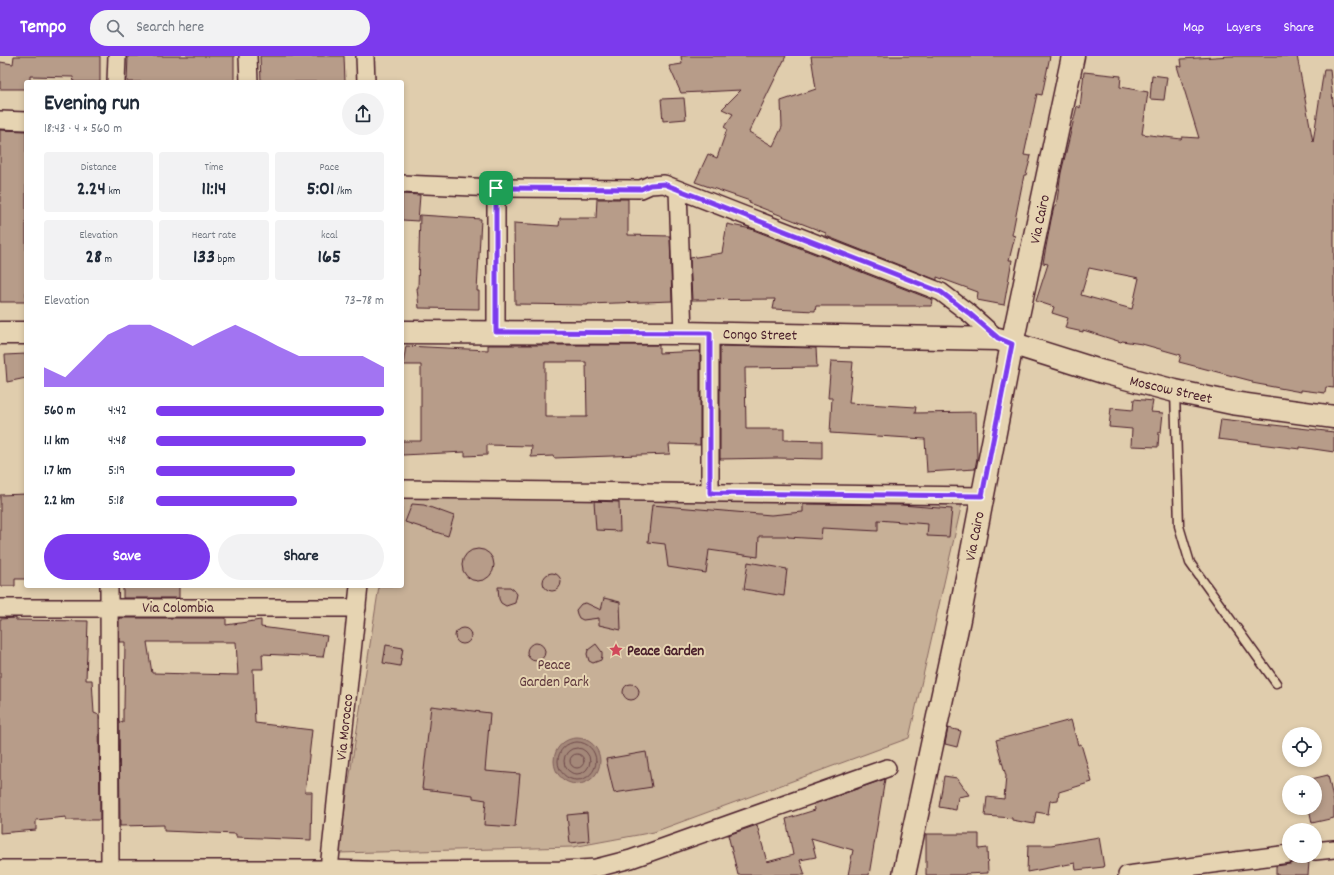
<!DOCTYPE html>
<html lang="en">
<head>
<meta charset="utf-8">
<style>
	:root { --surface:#fff; --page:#f2f2f3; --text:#1f2937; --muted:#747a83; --accent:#7c3aed }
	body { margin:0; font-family:Dekko,sans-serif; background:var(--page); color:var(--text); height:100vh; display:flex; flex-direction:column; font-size:15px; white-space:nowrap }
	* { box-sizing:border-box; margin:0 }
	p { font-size:13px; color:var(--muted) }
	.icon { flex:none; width:22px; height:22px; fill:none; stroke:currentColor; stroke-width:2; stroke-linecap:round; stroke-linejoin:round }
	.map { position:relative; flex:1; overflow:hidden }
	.panel { position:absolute; left:24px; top:24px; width:380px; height:508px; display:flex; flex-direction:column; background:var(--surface); border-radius:4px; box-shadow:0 2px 6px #0003 }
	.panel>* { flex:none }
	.buttons { position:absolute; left:1282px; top:671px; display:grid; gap:8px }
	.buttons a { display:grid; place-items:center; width:40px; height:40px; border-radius:50%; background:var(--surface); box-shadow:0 2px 6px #0003; font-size:20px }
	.pin { position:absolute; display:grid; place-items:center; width:34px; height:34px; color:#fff; margin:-17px; border-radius:8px; box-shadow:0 2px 6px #0006 }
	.round { display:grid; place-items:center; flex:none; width:42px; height:42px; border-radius:21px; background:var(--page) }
	.headline { display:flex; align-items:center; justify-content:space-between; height:68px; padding:0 20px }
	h1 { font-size:22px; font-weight:800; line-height:30px }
	.figures { display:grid; grid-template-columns:repeat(3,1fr); gap:6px; height:68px; padding:4px 20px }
	.figures div { display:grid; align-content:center; border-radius:4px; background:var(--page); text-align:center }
	.figures b { font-size:20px; font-weight:800 }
	.figures small { font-size:11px; font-weight:400 }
	.figures p { font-size:11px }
	.chart { height:112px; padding:8px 20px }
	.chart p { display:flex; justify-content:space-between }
	.chart svg { width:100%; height:72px; margin-top:4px; fill:var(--accent); opacity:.7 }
	.button { display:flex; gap:8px; margin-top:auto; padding:8px 20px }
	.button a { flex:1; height:46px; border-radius:24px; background:var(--accent); color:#fff; font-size:16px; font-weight:800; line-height:46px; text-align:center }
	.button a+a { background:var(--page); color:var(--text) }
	ul { padding:0 20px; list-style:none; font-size:13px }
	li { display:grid; grid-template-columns:64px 48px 1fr; align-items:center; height:30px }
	li i { height:10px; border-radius:5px; background:var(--accent) }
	header { display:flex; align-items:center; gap:24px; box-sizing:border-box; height:56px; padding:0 20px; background:var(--accent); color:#fff }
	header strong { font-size:19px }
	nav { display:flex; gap:22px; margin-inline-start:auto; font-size:14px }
	.search { width:280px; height:36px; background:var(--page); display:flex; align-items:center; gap:10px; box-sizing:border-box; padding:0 14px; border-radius:22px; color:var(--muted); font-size:15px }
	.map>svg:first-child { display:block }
	.green { fill:#c7b097; stroke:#886861 }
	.water { fill:#a48879; stroke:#805e5a }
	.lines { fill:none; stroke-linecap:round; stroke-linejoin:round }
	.shore { stroke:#6e494a; stroke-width:1 }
	.building { fill:#b79c89; stroke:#4a1f2b; fill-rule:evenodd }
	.lane-casing { stroke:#4a1f2b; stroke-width:11 }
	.street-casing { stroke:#4a1f2b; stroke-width:20 }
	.secondary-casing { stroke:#4a1f2b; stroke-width:25 }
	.lane { stroke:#e6d4b2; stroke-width:8 }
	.street { stroke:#e6d4b2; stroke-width:17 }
	.secondary { stroke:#e6d4b2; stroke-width:22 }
	.route-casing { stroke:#fff; stroke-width:8 }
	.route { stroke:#7c3aed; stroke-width:5 }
	.labels { text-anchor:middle; stroke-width:4; stroke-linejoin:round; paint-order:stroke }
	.street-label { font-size:15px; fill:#4a1f2b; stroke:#e6d4b2 }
	.poi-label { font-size:15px; font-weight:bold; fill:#4a1f2b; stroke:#e6d4b2; text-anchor:start }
	.park-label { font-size:15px; fill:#5d353b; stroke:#e6d4b2 }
</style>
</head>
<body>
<header>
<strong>Tempo</strong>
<div class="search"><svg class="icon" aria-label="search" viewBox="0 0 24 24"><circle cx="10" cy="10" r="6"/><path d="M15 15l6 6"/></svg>Search here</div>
<nav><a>Map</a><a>Layers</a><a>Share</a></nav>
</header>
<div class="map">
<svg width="1334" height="819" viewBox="0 0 1334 819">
	<rect width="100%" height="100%" fill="#e0cdad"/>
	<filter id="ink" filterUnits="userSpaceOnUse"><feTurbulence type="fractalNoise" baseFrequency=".025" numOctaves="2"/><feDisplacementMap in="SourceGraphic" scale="8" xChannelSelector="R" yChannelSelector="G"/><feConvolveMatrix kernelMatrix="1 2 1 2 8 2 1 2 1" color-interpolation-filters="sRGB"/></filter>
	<g filter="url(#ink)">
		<!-- green -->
		<path class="green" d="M402 439 962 447 909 682 654 776 573 791 338 797 379 530H402Z"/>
		<!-- water -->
		<circle class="water" cx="577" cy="705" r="23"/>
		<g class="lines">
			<!-- shore -->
			<g class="shore">
				<circle cx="577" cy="705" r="19"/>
				<circle cx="577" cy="705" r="13"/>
				<circle cx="577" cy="705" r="7"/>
			</g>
		</g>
		<!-- building -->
		<g class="building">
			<path d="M14 0H100V26H74L73 21 30 20V26H26V33H0V6L13 8Z"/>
			<path d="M128 0H234V26H127Z"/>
			<path d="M260 0H344L345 26H261Z"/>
			<path d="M681 0H786L749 76 773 90 782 71 781 45 816 33 811 0H1050L1042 39 1037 38 1024 99 1031 100 1026 119H1024L1012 179 1015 180 1009 204H1012L1004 249 977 244 978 236 937 221V224L826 180V177L749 147 750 145 695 126 708 98 717 102 727 73 724 71 733 58 722 53 741 34 681 37 669 10 682 8Z"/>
			<path d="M1231 0H1297L1313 86 1324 13H1330L1334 57V332L1326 331 1325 337 1301 334V336L1252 327V325L1179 306 1181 299 1142 288 1122 285 1121 286 1083 274V276L1065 272 1068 262 1052 257 1054 251 1036 245 1048 208 1043 207 1051 164 1054 151H1056L1061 117 1077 50 1080 52 1084 16 1121 20 1120 31 1148 36 1142 78 1181 83 1182 81 1199 82 1177 10 1182 11 1181 3ZM1089 212 1139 222 1132 253 1081 239Z"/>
			<path d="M1152 19 1167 21 1164 44 1150 43Z"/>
			<path d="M684 42 686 63 663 65 661 43Z"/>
			<path d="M0 74 26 75V246H0Z"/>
			<path d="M402 138 420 139 418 165 402 164Z"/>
			<path d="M597 143H628V179L670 180 672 245 588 248V249L515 248 514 167 559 170 560 162H596Z"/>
			<path d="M420 159 481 163 477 235H479V253L419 252 417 232H418Z"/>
			<path d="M727 168 751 173 933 244 932 250H816L815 255 773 253 775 243 692 244 690 202 722 197Z"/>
			<path d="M488 289H659V297L700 295V389L669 388 670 398 554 402 553 400 531 401 532 390 487 389V399L465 400V396L402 399V385H421V309H403L406 290 488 294ZM545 306H586L587 361H545Z"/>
			<path d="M720 290 816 292 817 311 745 312 746 373H784V384L822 385V403L778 402 720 403Z"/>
			<path d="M26 298V322L7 326 5 299Z"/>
			<path d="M831 305 853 306 849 347 916 351 915 357 976 356 977 402 975 413 927 416 925 383 830 377 832 342H828Z"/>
			<path d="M1134 343 1153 345 1151 356 1163 357 1161 376H1159L1158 391 1131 390 1132 373 1109 371 1111 352 1133 354Z"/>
			<path d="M1221 363 1334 376V396L1300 391V393L1218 383Z"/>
			<path d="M26 438V523H15V530H0V439Z"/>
			<path d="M594 445 619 446 620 475 596 474Z"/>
			<path d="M412 448 424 449 454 460 448 480 405 466Z"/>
			<path d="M803 448 901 449 952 453 949 481 927 480 928 468 878 464V475L822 472 821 483 788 481V480H759L758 501 709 494 706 517 668 511 665 488 648 486 652 449 771 459 803 456Z"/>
			<circle cx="478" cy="509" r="16"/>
			<path d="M748 506 787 513 784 540 744 533Z"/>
			<circle cx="552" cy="526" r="9"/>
			<rect x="123" y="530" width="56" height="12"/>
			<path d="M498 531H510L514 534 517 538 515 547 506 550 501 547 499 543Z"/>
			<path d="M604 542 620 546 621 574 599 569V562L583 564 579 562 577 558 576 554 581 548 586 547 601 554Z"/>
			<path d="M16 562V564L88 565 86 624H92L94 657 99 659 100 764H66V761L36 764V774L0 777V563Z"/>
			<path d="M119 562H226V569L261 564V571L327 580 323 601 262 598 263 613H253L255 667 312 674 305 736H312L311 784 236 781V778L164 775V769L120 770 119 665 123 667V653H124L125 586H119ZM147 586H236L238 619 152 617Z"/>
			<circle cx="463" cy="580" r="8"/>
			<circle cx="536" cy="596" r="9"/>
			<path d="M596 588 602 596V600L601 604 593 607 589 605 587 598 588 594Z"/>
			<path d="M386 589 403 592 400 610 383 607Z"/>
			<circle cx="631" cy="636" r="8"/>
			<path d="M431 650 490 657 485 715 520 718 515 771 484 769 486 744 473 742V739L422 733Z"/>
			<path d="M1071 664 1078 689 1081 688 1092 726 1059 736 1058 744 1050 745 1048 758 1036 756 1034 768 1012 764V762L985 760 987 741 1004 743 1006 720 996 684Z"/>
			<path d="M948 672 961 675 957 691 945 688Z"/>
			<path d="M646 696 652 731 614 737 606 703Z"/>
			<path d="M1328 719 1334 747V762L1312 767 1309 752H1315V726H1303V725Z"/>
			<path d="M944 720 957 722 969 739 958 741 956 754 939 751Z"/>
			<path d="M885 723 869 819H848L853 794 811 782 816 801 800 804 805 819H738L728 779 757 769 767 806 793 799 786 763 815 754 814 748Z"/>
			<path d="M587 757 589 785 570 787 567 759Z"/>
			<path d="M926 778H979V793L987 792 988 817 965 818V819H926Z"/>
			<path d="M1099 781 1104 811 1076 814 1075 807 1027 816 1028 789H1051Z"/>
			<path d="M1296 805 1309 806 1308 819H1276V810L1290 808Z"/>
		</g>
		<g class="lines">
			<defs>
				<path id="lane" d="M1175 335 1179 470 1190 507 1276 627"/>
				<g id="street">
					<path d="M248 0 249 26"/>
					<path d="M365 0 366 26"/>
					<path d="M116 26 117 0"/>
					<path d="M0 64 26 65"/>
					<path d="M402 128 496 132 641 133 650 129 664 128 941 236 970 258 998 283"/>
					<path d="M496 132V276"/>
					<path d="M678 134 683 277"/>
					<path d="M402 433 982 440"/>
					<path d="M710 437V277"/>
					<path d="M109 530 110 813"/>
					<path d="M0 552H357"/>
					<path d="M1315 795 1334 793"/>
					<path d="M0 813H329L395 815 560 814 596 812 631 803 887 712"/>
					<path d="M329 813 359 530"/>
					<path d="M1127 819 1289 798"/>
				</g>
				<g id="secondary">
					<path d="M402 276 683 277 998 283 1103 316 1175 335 1232 347 1334 361"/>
					<path d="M0 277H26"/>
					<path d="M904 819 959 563 1012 288 1073 0"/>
				</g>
			</defs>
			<!-- lane casing -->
			<use href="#lane" class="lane-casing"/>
			<!-- street casing -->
			<use href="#street" class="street-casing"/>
			<!-- secondary casing -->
			<use href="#secondary" class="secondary-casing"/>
			<!-- lane -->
			<use href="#lane" class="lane"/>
			<!-- street -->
			<use href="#street" class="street"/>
			<!-- secondary -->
			<use href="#secondary" class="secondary"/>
		</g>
	</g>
	<g class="lines" filter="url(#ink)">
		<defs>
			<path id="route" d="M664 128 941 236 970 258 998 282 1012 288 982 440 710 437V277L496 276V132L641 133 650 129Z"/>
		</defs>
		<!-- route casing -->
		<use href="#route" class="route-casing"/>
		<!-- route -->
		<use href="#route" class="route"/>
	</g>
	<!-- icons -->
	<defs>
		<symbol id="sight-bare" viewBox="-9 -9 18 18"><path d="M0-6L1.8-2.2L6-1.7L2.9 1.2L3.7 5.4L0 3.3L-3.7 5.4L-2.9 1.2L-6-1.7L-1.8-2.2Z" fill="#d1495b" stroke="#e6d4b2" stroke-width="2.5" paint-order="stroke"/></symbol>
	</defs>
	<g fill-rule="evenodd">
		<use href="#sight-bare" x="606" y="584" width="20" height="20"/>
	</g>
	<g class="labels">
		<!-- street labels -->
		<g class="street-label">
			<text transform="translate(1039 163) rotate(-78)" y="5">Via Cairo</text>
			<text transform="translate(760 278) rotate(1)" y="5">Congo Street</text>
			<text transform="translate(1171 333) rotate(13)" y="5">Moscow Street</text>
			<text transform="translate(974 480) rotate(-79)" y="5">Via Cairo</text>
			<text x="178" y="556">Via Colombia</text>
			<text transform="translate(344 671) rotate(-84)" y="5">Via Morocco</text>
		</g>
		<!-- poi labels -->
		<g class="poi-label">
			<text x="627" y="599">Peace Garden</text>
		</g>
		<!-- park labels -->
		<g class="park-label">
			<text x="554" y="613">Peace<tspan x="554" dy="17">Garden Park</tspan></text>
		</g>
	</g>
</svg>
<div class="buttons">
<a><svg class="icon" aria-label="locate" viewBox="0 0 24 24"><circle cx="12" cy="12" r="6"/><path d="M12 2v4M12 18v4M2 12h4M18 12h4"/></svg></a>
<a>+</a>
<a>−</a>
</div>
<div class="pin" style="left:496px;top:132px;background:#1e9e55"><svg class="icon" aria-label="arrive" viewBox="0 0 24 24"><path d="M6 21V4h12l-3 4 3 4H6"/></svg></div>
<section class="panel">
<div class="headline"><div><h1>Evening run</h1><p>18:43 · 4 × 560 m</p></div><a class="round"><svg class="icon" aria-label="share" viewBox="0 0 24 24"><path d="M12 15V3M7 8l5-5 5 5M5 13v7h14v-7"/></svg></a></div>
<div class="figures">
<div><p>Distance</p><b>2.24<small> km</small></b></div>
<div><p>Time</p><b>11:14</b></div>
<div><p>Pace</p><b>5:01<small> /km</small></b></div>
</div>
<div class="figures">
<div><p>Elevation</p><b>28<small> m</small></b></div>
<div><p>Heart rate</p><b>133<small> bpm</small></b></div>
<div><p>kcal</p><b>165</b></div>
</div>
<div class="chart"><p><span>Elevation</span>73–78 m</p>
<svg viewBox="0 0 160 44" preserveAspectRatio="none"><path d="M0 44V32L10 38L20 25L30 12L40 6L50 6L60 12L70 19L80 12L90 6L100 12L110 19L120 25L130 25L140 25L150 25L160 32V44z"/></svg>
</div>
<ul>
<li><b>560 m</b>4:42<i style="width:100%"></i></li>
<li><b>1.1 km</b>4:48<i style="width:92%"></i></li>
<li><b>1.7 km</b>5:19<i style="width:61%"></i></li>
<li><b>2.2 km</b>5:18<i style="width:62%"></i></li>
</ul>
<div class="button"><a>Save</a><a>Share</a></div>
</section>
</div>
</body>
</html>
